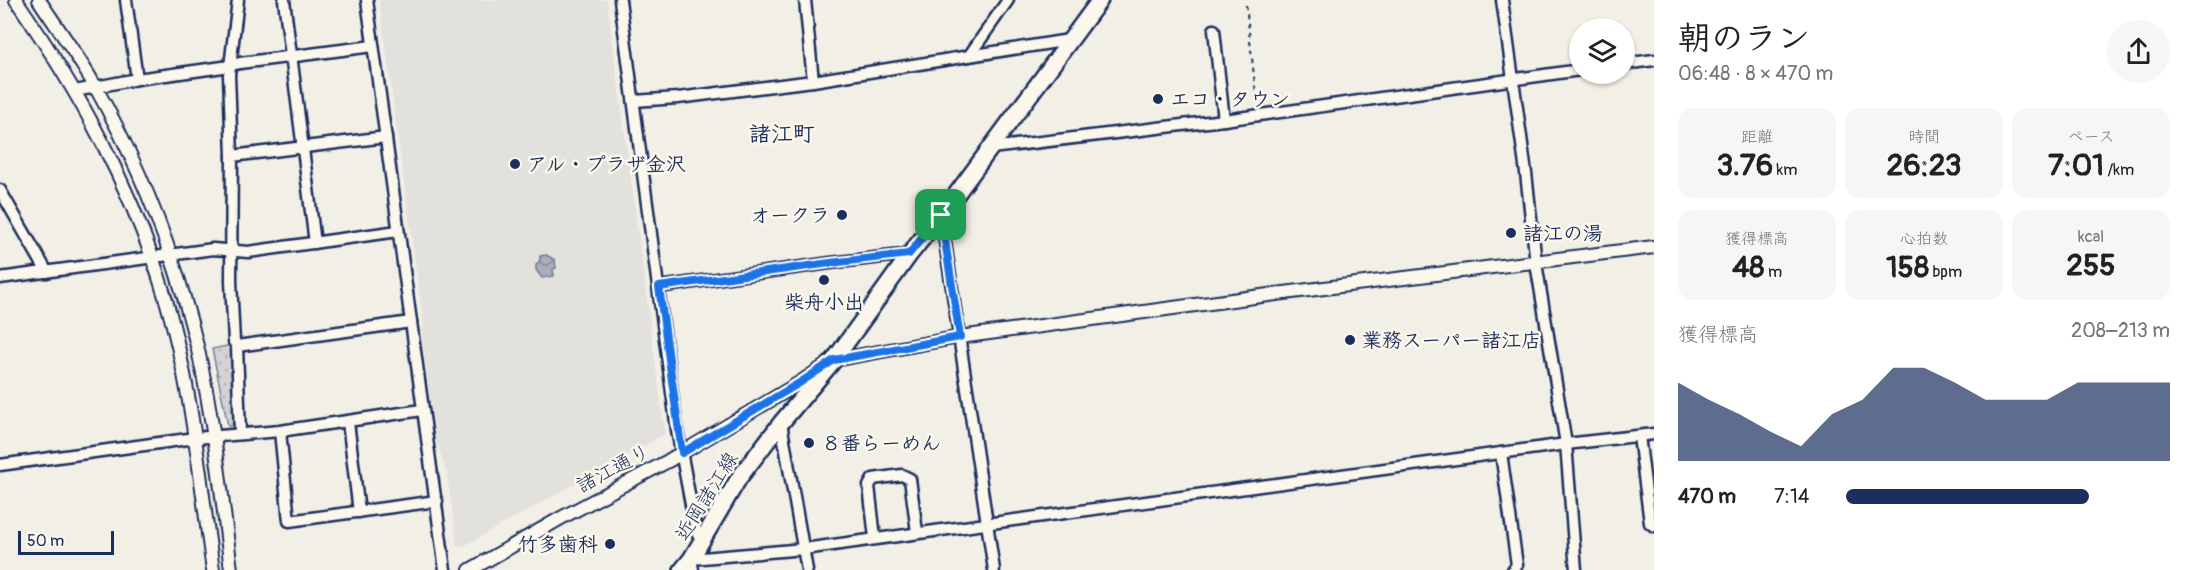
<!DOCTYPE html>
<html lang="ja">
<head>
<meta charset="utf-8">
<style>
	:root { --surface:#fff; --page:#f6f6f6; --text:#222; --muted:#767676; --accent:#1b2f5e }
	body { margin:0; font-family:Pangolin,"Klee One",sans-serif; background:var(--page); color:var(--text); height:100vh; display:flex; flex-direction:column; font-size:22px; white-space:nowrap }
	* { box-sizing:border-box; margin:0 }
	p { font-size:20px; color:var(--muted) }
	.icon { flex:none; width:33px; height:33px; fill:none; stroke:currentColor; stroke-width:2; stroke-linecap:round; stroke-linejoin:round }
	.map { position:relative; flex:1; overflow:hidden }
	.sheet { display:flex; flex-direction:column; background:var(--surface); width:540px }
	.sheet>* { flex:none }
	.controls { position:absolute; left:1569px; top:18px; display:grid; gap:12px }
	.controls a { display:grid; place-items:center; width:66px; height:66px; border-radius:50%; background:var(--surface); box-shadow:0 2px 4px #0004; font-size:30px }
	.scale { position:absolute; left:18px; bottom:15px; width:96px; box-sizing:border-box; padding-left:6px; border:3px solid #1b2f5e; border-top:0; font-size:16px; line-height:21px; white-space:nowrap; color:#1b2f5e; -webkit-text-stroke:4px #fbf7ec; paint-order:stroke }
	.pin { position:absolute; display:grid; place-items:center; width:51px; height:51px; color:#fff; margin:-26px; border-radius:12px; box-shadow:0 3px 9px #0006 }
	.round { display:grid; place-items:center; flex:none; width:63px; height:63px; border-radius:32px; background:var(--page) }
	.head { display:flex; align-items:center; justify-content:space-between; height:102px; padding:0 24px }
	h1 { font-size:33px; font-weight:800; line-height:45px }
	.figures { display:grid; grid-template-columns:repeat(3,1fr); gap:9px; height:102px; padding:6px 24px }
	.figures div { display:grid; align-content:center; border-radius:15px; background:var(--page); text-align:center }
	.figures b { font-size:30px; font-weight:800 }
	.figures small { font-size:16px; font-weight:400 }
	.figures p { font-size:16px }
	.chart { height:168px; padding:12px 24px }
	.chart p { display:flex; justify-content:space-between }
	.chart svg { width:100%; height:108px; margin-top:6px; fill:var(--accent); opacity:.7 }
	ul { padding:0 24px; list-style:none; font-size:20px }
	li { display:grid; grid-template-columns:96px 72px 1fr; align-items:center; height:45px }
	li i { height:15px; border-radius:8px; background:var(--accent) }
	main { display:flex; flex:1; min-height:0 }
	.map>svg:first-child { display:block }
	.built { fill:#e2e1dc }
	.park { fill:url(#park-dots); stroke:#768198; stroke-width:1.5 }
	.water { fill:url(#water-waves); stroke:#707b93; stroke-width:1.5 }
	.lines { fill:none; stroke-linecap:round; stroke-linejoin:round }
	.minor-casing { stroke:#1b2f5e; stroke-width:15 }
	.tertiary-casing { stroke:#1b2f5e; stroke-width:16 }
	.secondary-casing { stroke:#1b2f5e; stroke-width:20 }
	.path { stroke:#1b2f5e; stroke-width:2; stroke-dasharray:4.5 4.5; stroke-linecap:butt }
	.minor { stroke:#fbf7ec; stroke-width:10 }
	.tertiary { stroke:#fbf7ec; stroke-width:12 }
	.secondary { stroke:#fbf7ec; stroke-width:15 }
	.route-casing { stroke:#fff; stroke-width:12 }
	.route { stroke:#1a73e8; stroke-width:8 }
	.poi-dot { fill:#1b2f5e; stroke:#fbf7ec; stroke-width:2 }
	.labels { text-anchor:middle; stroke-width:5; stroke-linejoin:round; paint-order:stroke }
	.poi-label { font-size:20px; font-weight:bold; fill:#1b2f5e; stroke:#fbf7ec; text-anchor:start }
	.street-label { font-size:20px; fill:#1b2f5e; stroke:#fbf7ec }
	.quarter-label { font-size:22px; font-weight:bold; fill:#1b2f5e; stroke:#fbf7ec }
</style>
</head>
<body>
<main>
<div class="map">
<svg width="1654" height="570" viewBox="0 0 1654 570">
	<defs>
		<pattern id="park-dots" width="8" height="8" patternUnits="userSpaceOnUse" patternTransform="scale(1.5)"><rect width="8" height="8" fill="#d2d3d2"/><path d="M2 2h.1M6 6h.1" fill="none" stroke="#b4b5b7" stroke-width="1.8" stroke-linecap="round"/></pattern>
		<pattern id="water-waves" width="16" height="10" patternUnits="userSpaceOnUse" patternTransform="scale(1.5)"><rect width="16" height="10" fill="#a9adb7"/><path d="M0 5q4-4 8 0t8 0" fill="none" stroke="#898d98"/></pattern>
	</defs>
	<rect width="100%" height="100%" fill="#f2efe6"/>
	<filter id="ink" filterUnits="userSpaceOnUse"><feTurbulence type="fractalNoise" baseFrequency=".0167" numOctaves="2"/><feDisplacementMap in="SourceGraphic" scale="12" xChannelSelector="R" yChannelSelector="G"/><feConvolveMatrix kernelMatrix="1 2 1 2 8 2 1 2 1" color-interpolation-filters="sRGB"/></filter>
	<g filter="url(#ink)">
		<!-- built -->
		<path class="built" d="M379 0H607L665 434 460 548 457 545 447 474 435 437 421 329 424 327Z"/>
		<!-- park -->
		<path class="park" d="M237 344 242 425 228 426 212 349Z"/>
		<!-- water -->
		<path class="water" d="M546 255 555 260 556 268 553 269 554 276 542 278 536 270V265L540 260V256Z"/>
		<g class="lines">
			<defs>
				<g id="minor">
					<path d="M126 0 137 79"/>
					<path d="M238 0 229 75 232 156 231 281 234 342 237 346 240 434"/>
					<path d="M284 0 315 243"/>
					<path d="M367 0 445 570"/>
					<path d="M620 0 677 430 696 531 702 540"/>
					<path d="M805 0 813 81"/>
					<path d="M1502 0 1526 173 1536 263 1566 444 1576 570"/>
					<path d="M1214 30 1224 120"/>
					<path d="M969 56 1008 0"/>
					<path d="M1624 64 1654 60"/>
					<path d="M75 91 137 79 223 67 240 63 373 46"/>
					<path d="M634 101 678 98 813 81 1069 40"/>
					<path d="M991 148 1224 120 1580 70"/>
					<path d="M232 156 386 137"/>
					<path d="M0 190 47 272"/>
					<path d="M941 215 994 570"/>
					<path d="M0 278 213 249 248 252 398 231"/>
					<path d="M659 287 830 263 910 254"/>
					<path d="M237 346 411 322"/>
					<path d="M348 422 359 512"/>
					<path d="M781 423 807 570"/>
					<path d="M280 431 289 521 437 501"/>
					<path d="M1639 436 1650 523 1654 526"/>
					<path d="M1501 453 1517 565 1513 570"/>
					<path d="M0 465 195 438 280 431 422 410"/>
					<path d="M875 538 869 486 873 479 902 475 910 479 917 532"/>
					<path d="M693 570 691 559 804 549 1566 444 1654 434"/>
				</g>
				<g id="tertiary">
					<path d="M16 0C80 93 134 191 166 300 192 388 200 480 213 570"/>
					<path d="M39 0C58 29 79 57 96 88 142 170 176 258 198 350 214 422 222 496 231 570"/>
					<path d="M470 570 561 518 668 461 801 382 834 360 960 337 1276 294 1654 247"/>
				</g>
				<path id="secondary" d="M682 570 691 559 739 478 781 423 834 360 910 254 941 215 1100 0"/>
			</defs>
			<!-- minor casing -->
			<use href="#minor" class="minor-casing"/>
			<!-- tertiary casing -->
			<use href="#tertiary" class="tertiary-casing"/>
			<!-- secondary casing -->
			<use href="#secondary" class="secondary-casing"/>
			<!-- path -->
			<path class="path" d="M1246 5 1257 103"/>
			<!-- minor -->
			<use href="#minor" class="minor"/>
			<!-- tertiary -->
			<use href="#tertiary" class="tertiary"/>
			<!-- secondary -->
			<use href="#secondary" class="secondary"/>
		</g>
	</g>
	<g class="lines" filter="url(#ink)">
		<defs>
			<path id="route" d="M941 215 960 337 834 360 801 382 682 453 659 287 830 263 909 254Z"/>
		</defs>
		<!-- route casing -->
		<use href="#route" class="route-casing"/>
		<!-- route -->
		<use href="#route" class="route"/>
	</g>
	<!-- markers -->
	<g class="poi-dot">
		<circle cx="1158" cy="99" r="6"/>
		<circle cx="515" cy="164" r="6"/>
		<circle cx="842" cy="215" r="6"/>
		<circle cx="1511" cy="233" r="6"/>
		<circle cx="824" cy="280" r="6"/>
		<circle cx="1350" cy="340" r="6"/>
		<circle cx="809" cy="443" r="6"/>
		<circle cx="610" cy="544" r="6"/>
	</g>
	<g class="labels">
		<!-- poi labels -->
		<g class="poi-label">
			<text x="1170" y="106">エコ・タウン</text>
			<text x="527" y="171">アル・プラザ金沢</text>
			<text x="830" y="222" text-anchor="end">オークラ</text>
			<text x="1523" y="240">諸江の湯</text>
			<text x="824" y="309" text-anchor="middle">柴舟小出</text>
			<text x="1362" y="347">業務スーパー諸江店</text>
			<text x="821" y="450">８番らーめん</text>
			<text x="598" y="551" text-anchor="end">竹多歯科</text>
		</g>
		<!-- street labels -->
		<g class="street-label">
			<text transform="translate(613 468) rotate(-28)" y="7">諸江通り</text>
			<text transform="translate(706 496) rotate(-58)" y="7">近岡諸江線</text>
		</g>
		<!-- quarter labels -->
		<g class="quarter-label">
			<text x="782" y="141">諸江町</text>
		</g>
	</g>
</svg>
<div class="controls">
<a><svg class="icon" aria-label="layers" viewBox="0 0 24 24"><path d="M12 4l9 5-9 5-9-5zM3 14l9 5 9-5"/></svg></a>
</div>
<div class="scale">50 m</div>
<div class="pin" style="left:941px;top:215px;background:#1e9e55"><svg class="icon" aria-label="arrive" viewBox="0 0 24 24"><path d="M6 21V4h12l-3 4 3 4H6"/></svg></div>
</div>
<section class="sheet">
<div class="head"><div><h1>朝のラン</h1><p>06:48 · 8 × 470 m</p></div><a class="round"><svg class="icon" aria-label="share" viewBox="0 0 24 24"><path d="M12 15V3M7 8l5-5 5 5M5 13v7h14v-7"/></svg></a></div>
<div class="figures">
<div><p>距離</p><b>3.76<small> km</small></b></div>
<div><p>時間</p><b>26:23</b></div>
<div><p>ペース</p><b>7:01<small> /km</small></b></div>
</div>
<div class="figures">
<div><p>獲得標高</p><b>48<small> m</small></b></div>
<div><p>心拍数</p><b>158<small> bpm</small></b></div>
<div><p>kcal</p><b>255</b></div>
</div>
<div class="chart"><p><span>獲得標高</span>208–213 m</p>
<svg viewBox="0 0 160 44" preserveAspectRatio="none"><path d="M0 44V12L10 19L20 25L30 32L40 38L50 25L60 19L70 6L80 6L90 12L100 19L110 19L120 19L130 12L140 12L150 12L160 12V44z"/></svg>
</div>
<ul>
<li><b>470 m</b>7:14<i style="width:75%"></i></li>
</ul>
</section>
</main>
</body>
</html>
